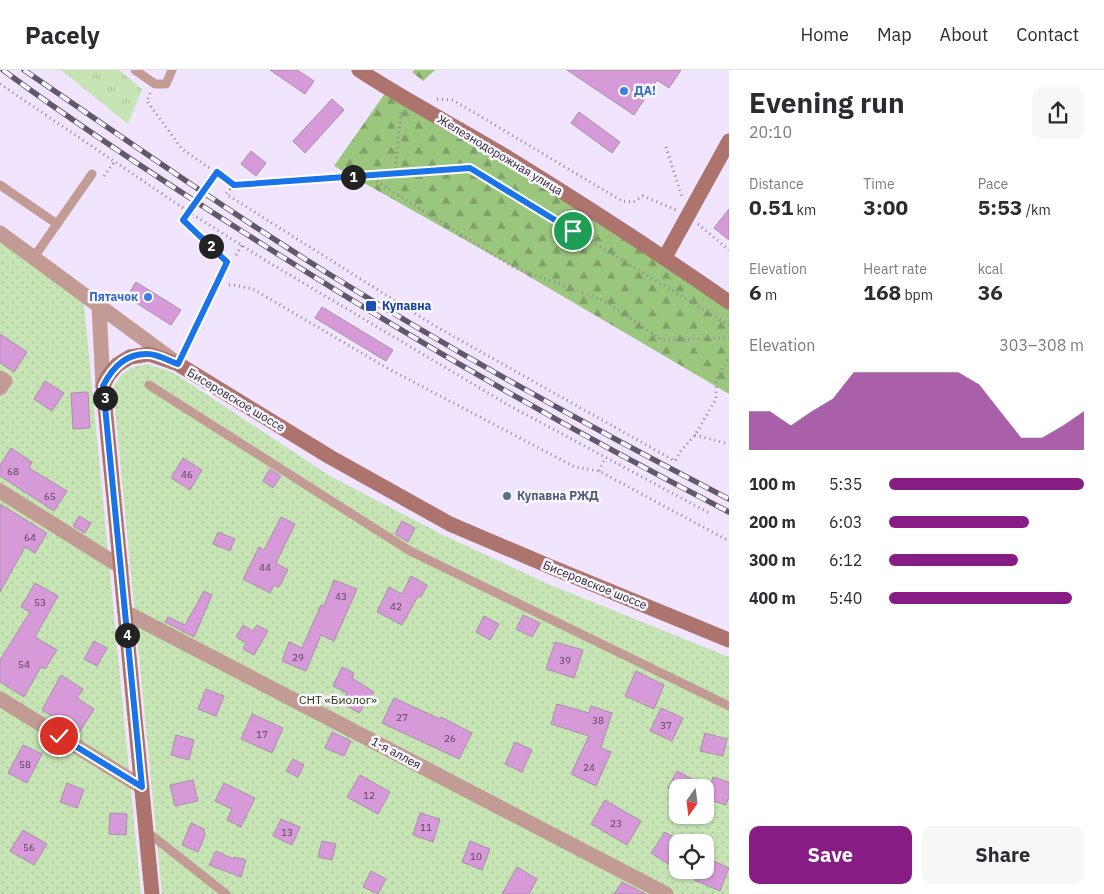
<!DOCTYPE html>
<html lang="en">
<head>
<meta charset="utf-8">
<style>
	:root { --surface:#fff; --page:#f7f7f7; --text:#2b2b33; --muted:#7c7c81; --line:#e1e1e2; --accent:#871d84 }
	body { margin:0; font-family:"IBM Plex Sans",sans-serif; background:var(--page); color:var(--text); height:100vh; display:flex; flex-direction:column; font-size:19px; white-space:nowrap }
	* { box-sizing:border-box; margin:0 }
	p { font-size:16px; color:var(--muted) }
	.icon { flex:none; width:28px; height:28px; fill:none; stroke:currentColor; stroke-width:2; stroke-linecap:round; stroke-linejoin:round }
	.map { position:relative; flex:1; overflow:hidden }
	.details { display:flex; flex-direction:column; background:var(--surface); width:375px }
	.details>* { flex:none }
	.needle { width:32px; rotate:194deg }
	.fabs { position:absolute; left:669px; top:709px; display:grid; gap:10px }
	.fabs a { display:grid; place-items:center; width:45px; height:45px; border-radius:10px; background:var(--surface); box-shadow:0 1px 4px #0004; font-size:25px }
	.pin { position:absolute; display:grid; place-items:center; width:42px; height:42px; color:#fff; margin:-21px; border:2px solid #fff; border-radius:50%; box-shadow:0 1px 5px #0007 }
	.km { position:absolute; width:25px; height:25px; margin:-12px; border-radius:50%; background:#222; color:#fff; font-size:14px; line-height:25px; text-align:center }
	.round { display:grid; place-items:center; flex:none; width:52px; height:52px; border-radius:10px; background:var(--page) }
	.headline { display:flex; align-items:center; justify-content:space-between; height:85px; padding:0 20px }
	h1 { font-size:28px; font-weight:800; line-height:38px }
	.stats { display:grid; grid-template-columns:repeat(3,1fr); gap:8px; height:85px; padding:5px 20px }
	.stats div { display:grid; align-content:center }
	.stats b { font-size:21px; font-weight:800 }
	.stats small { font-size:14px; font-weight:400 }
	.stats p { font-size:14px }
	.chart { height:140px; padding:10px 20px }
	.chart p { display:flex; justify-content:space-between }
	.chart svg { width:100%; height:90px; margin-top:5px; fill:var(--accent); opacity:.7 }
	.button { display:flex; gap:10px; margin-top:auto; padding:10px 20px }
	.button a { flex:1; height:58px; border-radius:10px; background:var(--accent); color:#fff; font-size:20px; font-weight:800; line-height:58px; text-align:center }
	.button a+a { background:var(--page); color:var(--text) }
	ul { padding:0 20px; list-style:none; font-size:16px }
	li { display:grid; grid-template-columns:80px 60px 1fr; align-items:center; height:38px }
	li i { height:12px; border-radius:6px; background:var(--accent) }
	header { display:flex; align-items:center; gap:30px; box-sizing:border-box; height:70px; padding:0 25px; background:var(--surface); border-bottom:1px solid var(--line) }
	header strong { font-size:24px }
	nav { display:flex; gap:28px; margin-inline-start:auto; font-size:18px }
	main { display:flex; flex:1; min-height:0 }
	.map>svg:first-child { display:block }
	.grass { fill:url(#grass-tufts) }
	.forest { fill:url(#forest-firs) }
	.garden { fill:url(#garden-dots); fill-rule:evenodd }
	.building { fill:#d79ad8; stroke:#a98fa9 }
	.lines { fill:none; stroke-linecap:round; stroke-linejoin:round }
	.path { stroke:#90869a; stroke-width:3; stroke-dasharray:1 4; stroke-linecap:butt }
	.lane { stroke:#c39b95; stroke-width:9 }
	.street { stroke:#c39b95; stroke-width:15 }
	.secondary { stroke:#ad746d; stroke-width:15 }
	.rail-casing { stroke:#615869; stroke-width:5.5 }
	.rail { stroke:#f9f5fc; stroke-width:4; stroke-dasharray:11; stroke-linecap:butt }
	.route-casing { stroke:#fff; stroke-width:10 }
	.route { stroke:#1a73e8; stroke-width:6 }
	.shop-dot { fill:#3f7fe0; stroke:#f9f5fc; stroke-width:2 }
	.transit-dot { fill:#1a4fb4; stroke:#f9f5fc; stroke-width:2 }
	.service-dot { fill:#5c6f8a; stroke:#f9f5fc; stroke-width:2 }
	.labels { text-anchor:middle; stroke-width:5; stroke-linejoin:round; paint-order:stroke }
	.number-label { font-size:10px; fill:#58445d }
	.shop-label { font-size:12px; font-weight:bold; fill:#366cbe; stroke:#f9f5fc; text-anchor:start }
	.street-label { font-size:12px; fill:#2e2734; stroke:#f9f5fc }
	.transit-label { font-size:12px; font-weight:bold; fill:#164399; stroke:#f9f5fc; text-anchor:start }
	.service-label { font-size:12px; font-weight:bold; fill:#4e5e75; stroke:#f9f5fc; text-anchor:start }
	.park-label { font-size:12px; fill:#223c08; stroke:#f9f5fc }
</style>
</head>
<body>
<header>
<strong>Pacely</strong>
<nav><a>Home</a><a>Map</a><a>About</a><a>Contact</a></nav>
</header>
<main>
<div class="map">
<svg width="729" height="824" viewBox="0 0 729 824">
	<defs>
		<pattern id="grass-tufts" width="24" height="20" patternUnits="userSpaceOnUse" patternTransform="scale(1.25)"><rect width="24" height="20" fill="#c7e4b4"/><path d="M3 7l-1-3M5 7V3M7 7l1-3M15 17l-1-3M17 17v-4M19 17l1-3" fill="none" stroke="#abc49b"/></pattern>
		<pattern id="forest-firs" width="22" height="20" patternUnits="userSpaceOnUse" patternTransform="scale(1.25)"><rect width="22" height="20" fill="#9bc67d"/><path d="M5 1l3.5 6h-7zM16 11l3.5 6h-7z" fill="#7fa167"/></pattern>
		<pattern id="garden-dots" width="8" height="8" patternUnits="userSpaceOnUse" patternTransform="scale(1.25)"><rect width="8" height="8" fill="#c7e4b4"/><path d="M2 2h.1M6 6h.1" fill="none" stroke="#abc49b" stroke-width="1.8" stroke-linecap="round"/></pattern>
	</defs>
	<rect width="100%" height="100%" fill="#f1e4ff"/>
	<!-- grass -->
	<path class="grass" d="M61 0H119L142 19 128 54Z"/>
	<!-- forest -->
	<g class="forest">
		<path d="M415 0H435L423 11 412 2Z"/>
		<path d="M388 19 729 232V324L513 197 334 96Z"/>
	</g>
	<!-- garden -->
	<g class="garden">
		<path d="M0 163 83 224 141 824H0Z"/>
		<path d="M148 294 174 303 330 406 443 465 548 514 729 587V824H162L113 318C121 301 131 296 148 294ZM678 718H705V745H678ZM678 772H705V800H678Z"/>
	</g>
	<!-- building -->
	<g class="building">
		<path d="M270 0H297L314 11 305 24Z"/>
		<path d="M567 0H681L669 18 657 10 634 45Z"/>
		<path d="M332 29 344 40 305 83 293 71Z"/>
		<path d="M579 42 620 72 612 83 571 53Z"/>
		<path d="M251 81 266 93 256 106 241 94Z"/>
		<path d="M729 139V170L714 158Z"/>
		<path d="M136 212 181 240 171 255 127 227Z"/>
		<path d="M322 237 393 280 386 291 315 248Z"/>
		<path d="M0 264 27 282 14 302 0 293Z"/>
		<path d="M45 311 64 323 52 341 34 329Z"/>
		<path d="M88 322 90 358 73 359 71 323Z"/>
		<path d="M11 378 32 392 29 398 67 421 54 441 0 406V395Z"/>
		<path d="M183 388 202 400 190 420 171 408Z"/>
		<path d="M270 399 281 406 273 418 263 411Z"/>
		<path d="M0 434 47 463 35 483 25 477 0 522Z"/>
		<path d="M79 446 91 453 85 463 73 456Z"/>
		<path d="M281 447 295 454 276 493 288 500 279 517 274 515 270 523 243 509 259 477 264 480Z"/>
		<path d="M402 451 415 458 408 472 395 464Z"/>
		<path d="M218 462 235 469 230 481 213 474Z"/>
		<path d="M411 506 427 515 421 527 418 526 402 555 377 542 389 517 402 524Z"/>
		<path d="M334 510 357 519 334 571 321 565 306 601 282 591 289 572 302 578 321 535 324 536Z"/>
		<path d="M35 513 58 526 35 567 57 580 45 599 41 597 24 627 0 612V590L30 542 21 537Z"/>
		<path d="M204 521 212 525 194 567 165 552 168 547 185 555Z"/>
		<path d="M523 545 540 553 532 567 516 559Z"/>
		<path d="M484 546 499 554 490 570 476 562Z"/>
		<path d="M243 555 253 561 257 555 268 561 254 585 243 579 246 573 236 567Z"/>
		<path d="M94 571 107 578 97 596 84 589Z"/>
		<path d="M555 572 583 580 574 608 546 599Z"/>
		<path d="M342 597 354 603 352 608 374 622 359 643 341 632 347 623 333 616Z"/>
		<path d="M636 601 664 615 654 639 625 626Z"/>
		<path d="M61 605 83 619 77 628 94 639 79 663 42 640Z"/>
		<path d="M206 619 224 626 216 646 198 639Z"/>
		<path d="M394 628 440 649 441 647 472 663 459 689 382 653Z"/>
		<path d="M557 634 589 643 591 636 612 643 601 678 611 682 596 716 571 704 589 666 551 654Z"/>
		<path d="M661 638 683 648 672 671 650 661Z"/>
		<path d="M252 644 283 658 272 683 241 669Z"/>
		<path d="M332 662 351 671 344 686 325 678Z"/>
		<path d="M705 663 727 669 723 686 700 681Z"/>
		<path d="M176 665 194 670 189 690 171 685Z"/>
		<path d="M515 672 532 680 522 702 505 694Z"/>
		<path d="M23 675 42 684 27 713 8 703Z"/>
		<path d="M293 689 304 695 298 707 286 701Z"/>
		<path d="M677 701 709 718H668Z"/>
		<path d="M360 705 390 722 378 744 347 727Z"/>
		<path d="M713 707 729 712V726L726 735 706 729Z"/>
		<path d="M193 710 198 731 175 736 170 715Z"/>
		<path d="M67 713 84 720 77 738 60 732Z"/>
		<path d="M224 713 255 728 241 757 227 750 232 739 215 731Z"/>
		<path d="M605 730 641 751 627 775 591 754Z"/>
		<path d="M110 743 127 744 126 765 109 764Z"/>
		<path d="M420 743 440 749 433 772 413 765Z"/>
		<path d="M281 749 300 757 292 775 273 766Z"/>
		<path d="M191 753 204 759 205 765 198 782 182 775Z"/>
		<path d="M23 760 47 774 34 795 10 781Z"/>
		<path d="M665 762 678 770V800L651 783Z"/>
		<path d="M322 771 336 774 332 790 318 787Z"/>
		<path d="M470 771 490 779 482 800 462 792Z"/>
		<path d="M216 781 233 789 234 787 246 790 241 807 209 795Z"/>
		<path d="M705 787 729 798 720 821 694 810 699 800H705Z"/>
		<path d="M517 797 537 809 529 824H502Z"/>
		<path d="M371 801 386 809 378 824 363 817Z"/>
		<path d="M622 812 646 824H614Z"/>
	</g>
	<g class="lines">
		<!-- path -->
		<g class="path">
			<path d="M0 14 189 142 217 102"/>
			<path d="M150 23 147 31 182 79 234 115"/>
			<path d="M437 29 453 30 622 131 633 132 643 126 676 140"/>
			<path d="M666 77 682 127"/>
			<path d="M395 103 401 42"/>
			<path d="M104 106 114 92"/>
			<path d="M368 106 513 197 605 231 662 270 729 268"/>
			<path d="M698 154 729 180"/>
			<path d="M220 185 183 150 189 142 268 192 510 336 711 444"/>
			<path d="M236 185 242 175"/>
			<path d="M229 215H234L253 219 387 298 575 397 599 401 729 471"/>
			<path d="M729 255 470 98 234 115 226 124 435 256 675 391 680 382 695 365 716 329V309L729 288"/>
			<path d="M695 365 729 374"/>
			<path d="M599 401 605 388"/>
		</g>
		<!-- lane -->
		<g class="lane">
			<path d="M135 0 155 14H166L172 0"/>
			<path d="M0 115 57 154"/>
			<path d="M34 187 92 104"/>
			<path d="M178 294 227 192"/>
			<path d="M149 315 410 481 729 636"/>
			<path d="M146 761 226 824"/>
		</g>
		<!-- street -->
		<g class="street">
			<path d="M0 163 174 291"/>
			<path d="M99 236 103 316"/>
			<path d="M0 308 5 311 0 318"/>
			<path d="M0 421 121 497"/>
			<path d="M125 542 666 824"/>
			<path d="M0 629 142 717"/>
		</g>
		<!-- secondary -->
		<g class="secondary">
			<path d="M359 0C405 30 453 55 500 83 578 131 654 180 729 232"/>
			<path d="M665 187 729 71"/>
			<path d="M152 824 103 316 108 306 117 295 130 287 149 284 178 294 330 387 450 454 551 497 729 570"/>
		</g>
		<defs>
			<g id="rail">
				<path d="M3 0C80 57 160 109 240 160 399 262 562 356 729 442"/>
				<path d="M24 0C123 68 222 137 324 201 456 283 591 358 729 429"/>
			</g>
		</defs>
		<!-- rail casing -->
		<use href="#rail" class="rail-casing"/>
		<!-- rail -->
		<use href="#rail" class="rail"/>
	</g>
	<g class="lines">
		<defs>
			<path id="route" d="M59 666 142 717 103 316C112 298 126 283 148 284 157 284 169 291 178 294L227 192 183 150 217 102 234 115 470 98 573 161"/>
		</defs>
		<!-- route casing -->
		<use href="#route" class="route-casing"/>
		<!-- route -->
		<use href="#route" class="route"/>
	</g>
	<!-- markers -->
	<g class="shop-dot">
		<circle cx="624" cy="21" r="5"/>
		<circle cx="148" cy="227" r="5"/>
	</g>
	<rect class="transit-dot" x="365" y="230" width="12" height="12" rx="2.5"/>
	<circle class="service-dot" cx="507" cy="426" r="5"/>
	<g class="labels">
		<!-- number labels -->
		<g class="number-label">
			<text x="13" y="405">68</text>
			<text x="187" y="408">46</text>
			<text x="50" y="430">65</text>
			<text x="30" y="471">64</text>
			<text x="265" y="501">44</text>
			<text x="341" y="530">43</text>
			<text x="40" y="536">53</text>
			<text x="396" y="540">42</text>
			<text x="298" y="591">29</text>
			<text x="565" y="594">39</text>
			<text x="24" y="598">54</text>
			<text x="402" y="651">27</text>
			<text x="598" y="654">38</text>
			<text x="666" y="659">37</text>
			<text x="262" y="668">17</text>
			<text x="450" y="672">26</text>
			<text x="25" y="698">58</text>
			<text x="589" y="701">24</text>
			<text x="369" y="729">12</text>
			<text x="616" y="757">23</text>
			<text x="426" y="761">11</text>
			<text x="287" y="766">13</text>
			<text x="29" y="781">56</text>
			<text x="476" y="790">10</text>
		</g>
		<!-- shop labels -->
		<g class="shop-label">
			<text x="634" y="25">ДА!</text>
			<text x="138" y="231" text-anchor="end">Пятачок</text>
		</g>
		<!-- street labels -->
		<g class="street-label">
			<text transform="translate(500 85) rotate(31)" y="4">Железнодорожная улица</text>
			<text transform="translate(236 330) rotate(31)" y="4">Бисеровское шоссе</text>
			<text transform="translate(595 515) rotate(22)" y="4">Бисеровское шоссе</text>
			<text transform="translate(396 683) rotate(28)" y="4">1-я аллея</text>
		</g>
		<!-- transit labels -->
		<g class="transit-label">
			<text x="382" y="240">Купавна</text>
		</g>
		<!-- service labels -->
		<g class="service-label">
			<text x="517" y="430">Купавна РЖД</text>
		</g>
		<!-- park labels -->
		<g class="park-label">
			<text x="338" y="634">СНТ «Биолог»</text>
		</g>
	</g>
</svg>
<div class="fabs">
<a><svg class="needle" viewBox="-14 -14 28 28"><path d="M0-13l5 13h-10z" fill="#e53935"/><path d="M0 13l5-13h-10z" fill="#7c7c81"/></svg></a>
<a><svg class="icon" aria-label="locate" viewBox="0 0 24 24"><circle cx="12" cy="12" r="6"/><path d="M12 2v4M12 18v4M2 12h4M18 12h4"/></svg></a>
</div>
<div class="pin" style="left:573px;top:161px;background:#1e9e55"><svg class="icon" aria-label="arrive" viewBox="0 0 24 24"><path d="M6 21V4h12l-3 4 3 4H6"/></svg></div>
<div class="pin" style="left:59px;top:666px;background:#d93025"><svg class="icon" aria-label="check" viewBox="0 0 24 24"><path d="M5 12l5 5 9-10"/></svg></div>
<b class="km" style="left:353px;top:107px">1</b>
<b class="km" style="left:211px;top:176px">2</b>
<b class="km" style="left:105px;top:328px">3</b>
<b class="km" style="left:127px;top:565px">4</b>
</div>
<section class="details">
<div class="headline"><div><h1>Evening run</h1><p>20:10</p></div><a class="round"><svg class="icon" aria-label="share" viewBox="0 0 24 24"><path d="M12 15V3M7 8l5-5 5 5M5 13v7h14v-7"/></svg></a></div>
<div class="stats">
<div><p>Distance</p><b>0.51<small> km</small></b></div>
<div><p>Time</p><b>3:00</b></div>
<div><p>Pace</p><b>5:53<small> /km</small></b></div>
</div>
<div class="stats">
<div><p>Elevation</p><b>6<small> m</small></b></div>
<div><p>Heart rate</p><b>168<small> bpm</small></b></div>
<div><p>kcal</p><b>36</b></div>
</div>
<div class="chart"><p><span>Elevation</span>303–308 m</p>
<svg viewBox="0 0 160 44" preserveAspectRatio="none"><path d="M0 44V25L10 25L20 32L30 25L40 19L50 6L60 6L70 6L80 6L90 6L100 6L110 12L120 25L130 38L140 38L150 32L160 25V44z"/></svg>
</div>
<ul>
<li><b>100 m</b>5:35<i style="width:100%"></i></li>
<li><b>200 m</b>6:03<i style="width:72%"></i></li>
<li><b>300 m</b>6:12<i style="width:66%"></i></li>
<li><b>400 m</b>5:40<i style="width:94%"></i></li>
</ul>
<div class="button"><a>Save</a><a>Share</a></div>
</section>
</main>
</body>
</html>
